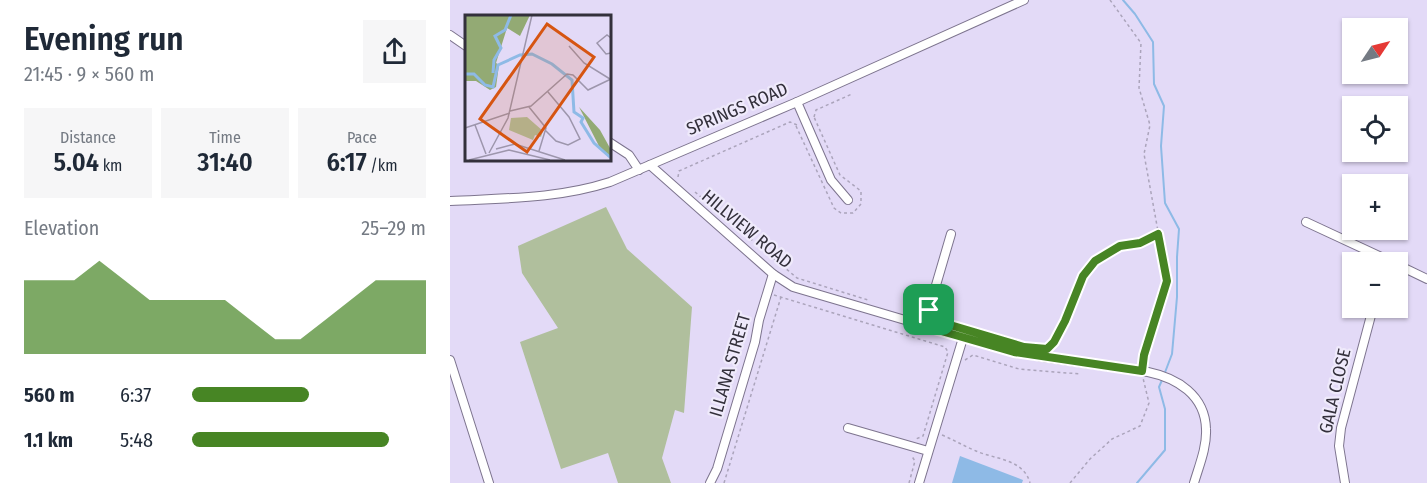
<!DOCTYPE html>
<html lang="en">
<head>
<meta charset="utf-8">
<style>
	:root { --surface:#fff; --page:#f6f6f7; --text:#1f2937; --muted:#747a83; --accent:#478524 }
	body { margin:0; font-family:"Fira Sans Condensed",sans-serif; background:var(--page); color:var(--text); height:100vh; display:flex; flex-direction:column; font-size:22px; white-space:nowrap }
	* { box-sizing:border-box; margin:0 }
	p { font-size:20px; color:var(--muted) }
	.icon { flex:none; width:33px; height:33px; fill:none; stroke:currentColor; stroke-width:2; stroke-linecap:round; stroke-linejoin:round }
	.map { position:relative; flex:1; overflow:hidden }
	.side { display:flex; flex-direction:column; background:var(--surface); width:450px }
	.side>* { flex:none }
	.needle { width:39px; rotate:55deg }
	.fabs { position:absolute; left:892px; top:18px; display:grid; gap:12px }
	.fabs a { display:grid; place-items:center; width:66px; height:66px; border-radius:0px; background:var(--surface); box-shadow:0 2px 4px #0004; font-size:30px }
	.pin { position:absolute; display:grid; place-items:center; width:51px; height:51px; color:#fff; margin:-26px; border-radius:12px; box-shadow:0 3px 9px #0006 }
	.round { display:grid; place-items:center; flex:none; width:63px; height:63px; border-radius:0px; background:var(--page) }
	.overview { display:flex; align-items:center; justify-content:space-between; height:102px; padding:0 24px }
	h1 { font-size:33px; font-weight:600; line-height:45px }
	.figures { display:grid; grid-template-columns:repeat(3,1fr); gap:9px; height:102px; padding:6px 24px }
	.figures div { display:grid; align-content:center; border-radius:0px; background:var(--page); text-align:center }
	.figures b { font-size:26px; font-weight:600 }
	.figures small { font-size:16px; font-weight:400 }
	.figures p { font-size:16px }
	.chart { height:168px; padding:12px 24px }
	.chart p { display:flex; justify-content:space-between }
	.chart svg { width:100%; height:108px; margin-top:6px; fill:var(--accent); opacity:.7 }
	ul { padding:0 24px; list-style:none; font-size:20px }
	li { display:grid; grid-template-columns:96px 72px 1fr; align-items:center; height:45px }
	li i { height:15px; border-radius:8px; background:var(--accent) }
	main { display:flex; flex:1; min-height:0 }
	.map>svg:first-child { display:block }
	.green { fill:#b0bf9d }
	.water { fill:#8ebae6 }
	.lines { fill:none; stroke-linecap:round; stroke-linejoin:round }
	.stream { stroke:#8ebae6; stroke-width:2 }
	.minor-casing { stroke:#7d748e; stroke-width:10 }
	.path { stroke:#aba4bb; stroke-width:1.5; stroke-dasharray:3 3; stroke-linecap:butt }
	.minor { stroke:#fff; stroke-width:8 }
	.route-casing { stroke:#fff; stroke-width:12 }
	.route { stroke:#478524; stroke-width:8 }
	.labels { text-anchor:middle; stroke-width:4.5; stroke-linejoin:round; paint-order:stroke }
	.street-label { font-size:18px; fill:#33303b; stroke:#efeafb }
	.inset-river { fill:none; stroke:#8ebae6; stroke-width:3 }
	.inset-road { fill:none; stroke:#9d96ac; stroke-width:1.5 }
	.view { fill:#d65511; fill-opacity:0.15; stroke:#d65511; stroke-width:3 }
	.inset-edge { fill:none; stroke:#33303b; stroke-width:3 }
</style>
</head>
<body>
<main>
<section class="side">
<div class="overview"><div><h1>Evening run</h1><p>21:45 · 9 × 560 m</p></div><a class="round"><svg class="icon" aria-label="share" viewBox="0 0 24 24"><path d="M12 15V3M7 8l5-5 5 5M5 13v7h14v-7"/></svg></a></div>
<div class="figures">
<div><p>Distance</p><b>5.04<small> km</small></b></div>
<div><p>Time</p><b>31:40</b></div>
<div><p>Pace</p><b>6:17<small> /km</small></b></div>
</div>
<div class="chart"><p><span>Elevation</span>25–29 m</p>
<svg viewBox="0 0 160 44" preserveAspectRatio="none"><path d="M0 44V14L10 14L20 14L30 6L40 14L50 22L60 22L70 22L80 22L90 30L100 38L110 38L120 30L130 22L140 14L150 14L160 14V44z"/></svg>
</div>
<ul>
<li><b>560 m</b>6:37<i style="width:50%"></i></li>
<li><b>1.1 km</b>5:48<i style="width:84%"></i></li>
</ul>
</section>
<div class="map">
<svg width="977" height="483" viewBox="0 0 977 483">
	<rect width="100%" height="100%" fill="#e3daf7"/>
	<!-- green -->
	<path class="green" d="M156 207 177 249 242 307 234 413 225 410 212 458 221 483H168L158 453 111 469 70 342 108 328 72 273 68 246Z"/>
	<!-- water -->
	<path class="water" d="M510 456 573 480 572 483H502Z"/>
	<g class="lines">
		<!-- stream -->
		<g class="stream">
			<path d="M673 0 685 14 703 42 704 84 714 106 711 146 715 203 729 229 727 257V297L722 354 714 375"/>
			<path d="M687 483 715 450V409L709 387 712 380"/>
		</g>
		<defs>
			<g id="minor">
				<path d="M0 35 16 46"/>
				<path d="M347 102 381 180 398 200"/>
				<path d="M159 142 179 155 189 170"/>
				<path d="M200 165 323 274 343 287 550 348 593 357 698 372C727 378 755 395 756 429 757 447 749 466 744 483"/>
				<path d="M0 201C55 198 107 199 160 182L347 102 574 0"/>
				<path d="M856 222 942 262"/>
				<path d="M948 265 977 279"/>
				<path d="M474 326 501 234"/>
				<path d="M0 360 39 483"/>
				<path d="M398 428 478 451"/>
				<path d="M260 483 267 469 305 342 309 320 323 274"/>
				<path d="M469 483 513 338"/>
				<path d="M895 483 889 446 891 428 923 308"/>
			</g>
		</defs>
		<!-- minor casing -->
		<use href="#minor" class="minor-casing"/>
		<!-- path -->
		<g class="path">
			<path d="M660 0 691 43 689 88 700 125 694 154 717 281 693 362"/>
			<path d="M364 117 366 110 402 94"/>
			<path d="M346 126 384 208 391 213H403L411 204V191L390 175 364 117"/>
			<path d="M228 177 229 171 340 122 347 125"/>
			<path d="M245 192 347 278 418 300"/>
			<path d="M324 295 495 347 498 352 473 436 466 439"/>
			<path d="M486 312H488L487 316 491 322"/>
			<path d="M463 313 470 307"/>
			<path d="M597 349 604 342 615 321 633 276 645 261 671 246 690 243 708 234"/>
			<path d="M515 360 523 355 569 369 630 374"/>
			<path d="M492 435C504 440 514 446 526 451 544 459 574 459 580 483"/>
			<path d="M274 483 331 297"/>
			<path d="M459 483 465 461 461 455"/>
			<path d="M620 483 640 459 662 439 690 426 699 403 693 378"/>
		</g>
		<!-- minor -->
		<use href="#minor" class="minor"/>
	</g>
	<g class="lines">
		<defs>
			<path id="route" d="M708 234 717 281 694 355 692 371 564 352 474 326 479 310 488 312 487 316 490 322 574 347 597 349 604 342 615 321 633 276 645 261 670 246 690 243Z"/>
		</defs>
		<!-- route casing -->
		<use href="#route" class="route-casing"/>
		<!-- route -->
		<use href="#route" class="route"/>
	</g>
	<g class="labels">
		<!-- street labels -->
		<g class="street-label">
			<text transform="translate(287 109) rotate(-23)" y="6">SPRINGS ROAD</text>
			<text transform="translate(297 229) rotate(40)" y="6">HILLVIEW ROAD</text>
			<text transform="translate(280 365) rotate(-74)" y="6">ILLANA STREET</text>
			<text transform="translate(885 391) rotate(-77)" y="6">GALA CLOSE</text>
		</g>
	</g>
	<!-- overview -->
	<g transform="translate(15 15)">
		<rect width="146" height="146" fill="#e3daf7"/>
		<path d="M62 102 78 116 76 122 70 120 68 125 44 115 46 103Z" fill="#b0bf9d"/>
		<path d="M0 0H65L55 21 42 13 31 48 34 50 31 72 25 75 11 66H0ZM114 92 135 115 145 133V142L136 135Z" fill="#93aa74"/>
		<path class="inset-river" d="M28 58 29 45 36 33 30 21 40 15 46 0M0 59H9L20 70 28 72 33 50 55 40 67 39 87 49 107 65 109 97 118 103 116 107 129 128 146 143"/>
		<path class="inset-road" d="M146 23 142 20 132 28 141 39 146 38M104 31 119 48 145 64M64 92 81 113 74 136M45 96 66 91 102 59 108 60 123 75 146 64M10 110 21 139M0 113 45 98M80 115 91 126 103 130 115 124 104 102 83 77M31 134 50 129 100 145M24 138 43 103 67 0M4 145 44 135 85 145"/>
		<path class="view" d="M82 9 129 42 62 137 15 104Z"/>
		<rect width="146" height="146" class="inset-edge"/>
	</g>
</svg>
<div class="fabs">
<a><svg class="needle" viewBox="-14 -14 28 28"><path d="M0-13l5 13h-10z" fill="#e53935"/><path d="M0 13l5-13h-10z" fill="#747a83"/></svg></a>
<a><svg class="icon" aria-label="locate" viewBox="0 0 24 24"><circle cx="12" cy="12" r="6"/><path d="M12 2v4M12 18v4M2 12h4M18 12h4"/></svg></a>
<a>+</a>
<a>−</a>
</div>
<div class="pin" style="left:479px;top:310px;background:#1e9e55"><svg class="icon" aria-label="arrive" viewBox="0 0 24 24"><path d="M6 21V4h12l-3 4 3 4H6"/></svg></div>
</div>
</main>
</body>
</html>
